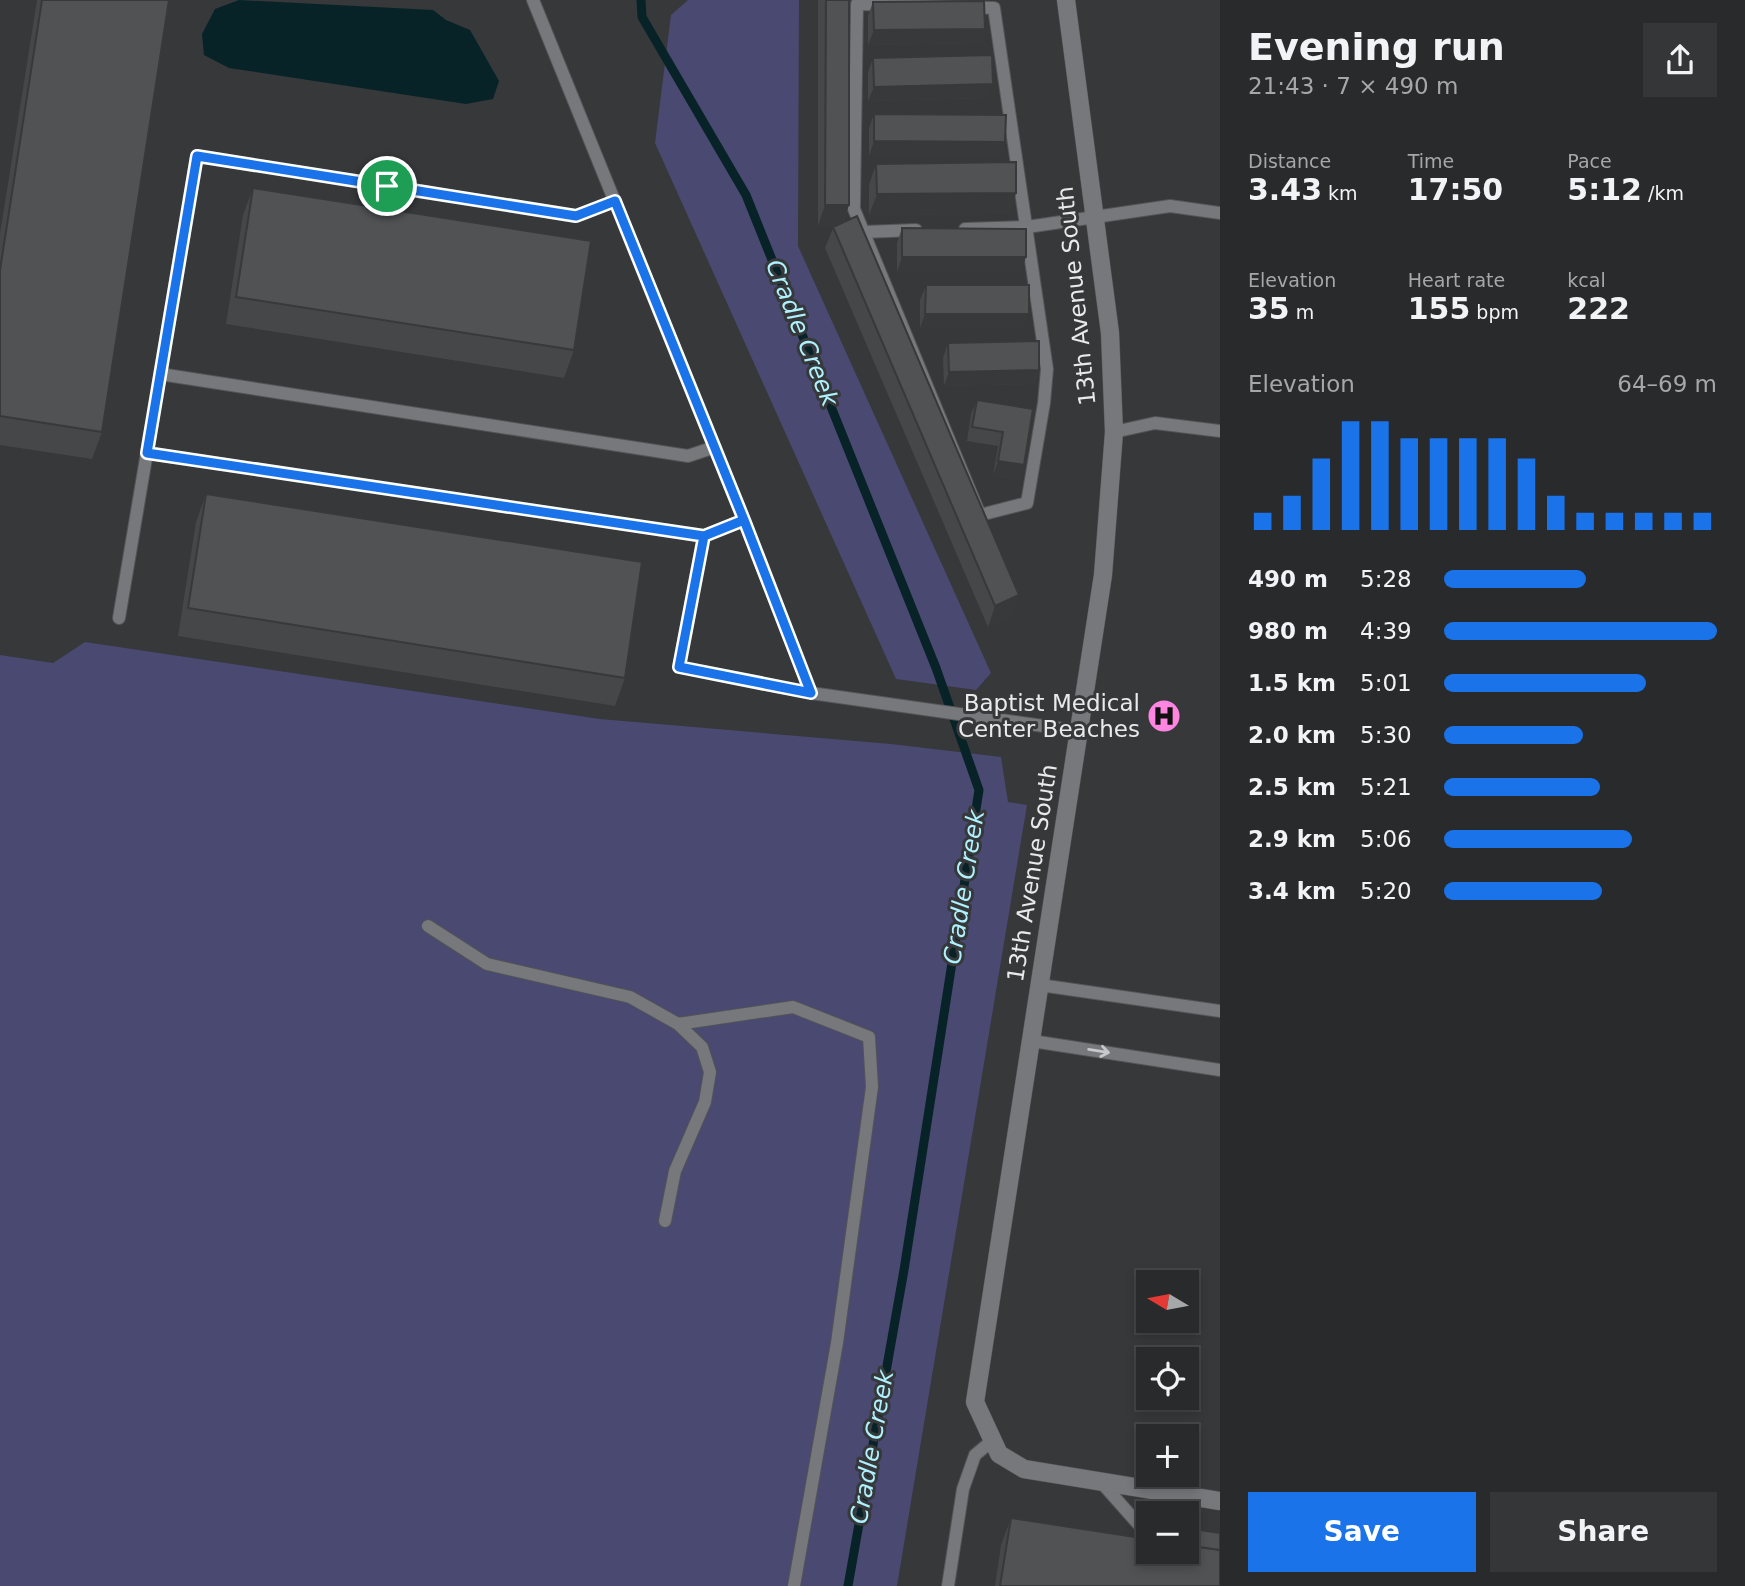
<!DOCTYPE html>
<html lang="en">
<head>
<meta charset="utf-8">
<style>
	:root { --surface:#282a2c; --page:#343638; --text:#f1f3f6; --muted:#a5a7a9; --line:#444648; --accent:#1a73e8 }
	body { margin:0; font-family:"DejaVu Sans",sans-serif; background:var(--page); color:var(--text); height:100vh; display:flex; flex-direction:column; font-size:26px; white-space:nowrap }
	* { box-sizing:border-box; margin:0 }
	p { font-size:23px; color:var(--muted) }
	.icon { flex:none; width:38px; height:38px; fill:none; stroke:currentColor; stroke-width:2; stroke-linecap:round; stroke-linejoin:round }
	.map { position:relative; flex:1; overflow:hidden }
	.side { display:flex; flex-direction:column; background:var(--surface); width:525px }
	.side>* { flex:none }
	.needle { width:46px; rotate:280deg }
	.tools { position:absolute; left:1136px; top:1270px; display:grid; gap:14px }
	.tools a { display:grid; place-items:center; width:63px; height:63px; border-radius:0px; background:var(--surface); box-shadow:0 4px 10px #0003,0 0 0 2px var(--line); font-size:35px }
	.pin { position:absolute; display:grid; place-items:center; width:60px; height:60px; color:#fff; margin:-30px; border:4px solid #fff; border-radius:50%; box-shadow:0 2px 7px #0007 }
	.round { display:grid; place-items:center; flex:none; width:74px; height:74px; border-radius:0px; background:var(--page) }
	.head { display:flex; align-items:center; justify-content:space-between; height:119px; padding:0 28px }
	h1 { font-size:38px; font-weight:700; line-height:52px }
	.stats { display:grid; grid-template-columns:repeat(3,1fr); gap:10px; height:119px; padding:7px 28px }
	.stats div { display:grid; align-content:center }
	.stats b { font-size:30px; font-weight:700 }
	.stats small { font-size:19px; font-weight:400 }
	.stats p { font-size:19px }
	.chart { height:196px; padding:14px 28px }
	.chart p { display:flex; justify-content:space-between }
	.chart svg { width:100%; height:126px; margin-top:7px; stroke:var(--accent); stroke-width:6 }
	.action { display:flex; gap:14px; margin-top:auto; padding:14px 28px }
	.action a { flex:1; height:80px; border-radius:0px; background:var(--accent); color:#fff; font-size:28px; font-weight:700; line-height:80px; text-align:center }
	.action a+a { background:var(--page); color:var(--text) }
	ul { padding:0 28px; list-style:none; font-size:23px }
	li { display:grid; grid-template-columns:112px 84px 1fr; align-items:center; height:52px }
	li i { height:18px; border-radius:9px; background:var(--accent) }
	main { display:flex; flex:1; min-height:0 }
	.map>svg:first-child { display:block }
	.green { fill:#494971 }
	.water { fill:#082327 }
	.lines { fill:none; stroke-linecap:round; stroke-linejoin:round }
	.stream { stroke:#082327; stroke-width:9 }
	.service-casing { stroke:#525456; stroke-width:14 }
	.minor-casing { stroke:#525456; stroke-width:19 }
	.service { stroke:#76787b; stroke-width:12 }
	.minor { stroke:#76787b; stroke-width:18 }
	.wall { fill:#454748 }
	.shaded-wall { fill:#38393b }
	.building { fill:#505254; stroke:#38393b; stroke-width:2 }
	.oneway { stroke:#c6c8c9 }
	.route-casing { stroke:#fff; stroke-width:14 }
	.route { stroke:#1a73e8; stroke-width:9 }
	.labels { text-anchor:middle; stroke-width:6; stroke-linejoin:round; paint-order:stroke }
	.street-label { font-size:23px; fill:#e8eaeb; stroke:#36383a }
	.poi-label { font-size:23px; fill:#e8eaeb; stroke:#36383a; text-anchor:end }
	.water-label { font-size:24px; font-style:italic; fill:#aff1fe; stroke:#36383a }
</style>
</head>
<body>
<main>
<div class="map">
<svg width="1220" height="1586" viewBox="0 0 1220 1586">
	<rect width="100%" height="100%" fill="#36383a"/>
	<!-- green -->
	<g class="green">
		<path d="M688 0H799L798 246 991 673 976 690 896 679 655 143 671 15Z"/>
		<path d="M85 642 600 719 891 744 1001 757 1008 802 1027 805 897 1586H0V655L53 663Z"/>
	</g>
	<!-- water -->
	<path class="water" d="M239 0 433 10 446 20 470 30 499 81 493 99 466 104 229 68 204 55 202 34 215 9Z"/>
	<g class="lines">
		<!-- stream -->
		<path class="stream" d="M641 0 642 17 746 195 936 668 979 790 904 1270 848 1586"/>
		<defs>
			<g id="service">
				<path d="M533 0 744 520 811 693 1079 731"/>
				<path d="M857 4 994 8 1047 369 1044 403 1027 503 980 515 854 209Z"/>
				<path d="M965 229 1027 227 1170 206 1220 213"/>
				<path d="M863 232 916 230"/>
				<path d="M160 374 688 456 715 447"/>
				<path d="M1114 432 1155 423 1220 431"/>
				<path d="M147 453 704 536"/>
				<path d="M744 520 704 536 679 667 811 693"/>
				<path d="M119 618 197 156 576 216 615 201"/>
				<path d="M428 926 487 964 630 997 678 1024 702 1047 710 1072 705 1102 675 1171 665 1221"/>
				<path d="M1040 985 1220 1011"/>
				<path d="M678 1024 793 1007 869 1037 872 1087 837 1343 794 1586"/>
				<path d="M1032 1041 1220 1070"/>
				<path d="M1101 1482 1148 1535"/>
				<path d="M948 1586 963 1489 975 1455 993 1440"/>
			</g>
			<path id="minor" d="M1066 0 1110 333 1114 432 1103 575 975 1402 999 1454 1024 1469 1220 1501"/>
		</defs>
		<!-- service casing -->
		<use href="#service" class="service-casing"/>
		<!-- minor casing -->
		<use href="#minor" class="minor-casing"/>
		<!-- service -->
		<use href="#service" class="service"/>
		<!-- minor -->
		<use href="#minor" class="minor"/>
	</g>
	<!-- wall -->
	<g class="wall">
		<path d="M37 0H169L102 432 92 459 0 445V234Z"/>
		<path d="M818 0H849V205L843 222 1012 616 988 627 825 248 834 226H818Z"/>
		<path d="M873 2 985 29 980 43 868 45V16Z"/>
		<path d="M873 58 988 98 868 101V72Z"/>
		<path d="M874 114 1005 142 1000 156H869V128Z"/>
		<path d="M876 164 1016 193 1008 214 869 215V185Z"/>
		<path d="M253 188 574 350 564 378 226 324 243 215Z"/>
		<path d="M902 228 1021 272H897V243Z"/>
		<path d="M926 285 1024 328H920V300Z"/>
		<path d="M948 343 1039 370 1034 384 944 386 943 358Z"/>
		<path d="M977 400 1033 409 1024 465 1019 480 993 476 998 446 967 441 971 414Z"/>
		<path d="M206 494 625 678 615 706 178 636 196 522Z"/>
		<path d="M1011 1518 1220 1586H995L1001 1545Z"/>
	</g>
	<!-- shaded-wall -->
	<g class="shaded-wall">
		<path d="M985 29 980 43 868 45 874 30Z"/>
		<path d="M993 84 988 98 868 101 874 87Z"/>
		<path d="M874 141 1005 142 1000 156H869Z"/>
		<path d="M1016 193 1008 214 869 215 877 194Z"/>
		<path d="M825 205H849L841 226H818Z"/>
		<path d="M902 257H1026L1021 272H897Z"/>
		<path d="M925 314H1029L1024 328H920Z"/>
		<path d="M1039 370 1034 384 944 386 949 372Z"/>
		<path d="M998 461 1024 465 1019 480 993 476Z"/>
		<path d="M1019 595 1012 616 988 627 995 606Z"/>
	</g>
	<!-- building -->
	<g class="building">
		<path d="M42 0H169L102 432 0 416V270Z"/>
		<path d="M826 0H849V205H825Z"/>
		<path d="M984 1 985 29 874 30 873 2Z"/>
		<path d="M992 55 993 84 874 87 873 58Z"/>
		<path d="M874 114 1006 115 1005 142 874 141Z"/>
		<path d="M1016 162V193L877 194 876 164Z"/>
		<path d="M253 188 591 241 574 350 236 297Z"/>
		<path d="M857 216 1019 595 995 606 833 227Z"/>
		<path d="M902 228 1026 229V257H902Z"/>
		<path d="M926 285H1029V314H925Z"/>
		<path d="M1039 341V370L949 372 948 343Z"/>
		<path d="M977 400 1033 409 1024 465 998 461 1003 432 972 427Z"/>
		<path d="M206 494 642 562 625 678 188 608Z"/>
		<path d="M1011 1518 1148 1539V1552H1186V1545L1220 1550V1586H1000Z"/>
		<path d="M1186 1528 1220 1533V1550L1186 1545Z"/>
	</g>
	<!-- one-way arrows -->
	<defs><path id="oneway-shaft" d="M-6 0H5M1.5-3L5.5 0L1.5 3" fill="none" stroke-width="1.6" stroke-linecap="round" stroke-linejoin="round" transform="scale(1.75)"/></defs>
	<use class="oneway" href="#oneway-shaft" transform="translate(1099 1051) rotate(9)"/>
	<g class="lines">
		<defs>
			<path id="route" d="M387 186 197 156 147 453 704 536 744 520 811 693 679 667 704 536 744 520 615 201 576 216 387 186"/>
		</defs>
		<!-- route casing -->
		<use href="#route" class="route-casing"/>
		<!-- route -->
		<use href="#route" class="route"/>
	</g>
	<!-- icons -->
	<defs>
		<symbol id="hospital-disc" viewBox="-11 -11 22 22"><circle r="9.5" fill="#fe85e0" stroke="#36383a"/><path d="M-5-5h3v3.5h4V-5h3V5h-3V1.5h-4V5h-3Z" fill="#111"/></symbol>
	</defs>
	<g fill-rule="evenodd">
		<use href="#hospital-disc" x="1145" y="697" width="38" height="38"/>
	</g>
	<g class="labels">
		<!-- street labels -->
		<g class="street-label">
			<text transform="translate(1076 296) rotate(-96)" y="8">13th Avenue South</text>
			<text transform="translate(1032 873) rotate(-81)" y="8">13th Avenue South</text>
		</g>
		<!-- poi labels -->
		<g class="poi-label">
			<text x="1140" y="711">Baptist Medical<tspan x="1140" dy="26">Center Beaches</tspan></text>
		</g>
		<!-- water labels -->
		<g class="water-label">
			<text transform="translate(802 333) rotate(68)" y="8">Cradle Creek</text>
			<text transform="translate(964 887) rotate(-81)" y="8">Cradle Creek</text>
			<text transform="translate(872 1447) rotate(-80)" y="8">Cradle Creek</text>
		</g>
	</g>
</svg>
<div class="tools">
<a><svg class="needle" viewBox="-14 -14 28 28"><path d="M0-13l5 13h-10z" fill="#e53935"/><path d="M0 13l5-13h-10z" fill="#a5a7a9"/></svg></a>
<a><svg class="icon" aria-label="locate" viewBox="0 0 24 24"><circle cx="12" cy="12" r="6"/><path d="M12 2v4M12 18v4M2 12h4M18 12h4"/></svg></a>
<a>+</a>
<a>−</a>
</div>
<div class="pin" style="left:387px;top:186px;background:#1e9e55"><svg class="icon" aria-label="arrive" viewBox="0 0 24 24"><path d="M6 21V4h12l-3 4 3 4H6"/></svg></div>
</div>
<section class="side">
<div class="head"><div><h1>Evening run</h1><p>21:43 · 7 × 490 m</p></div><a class="round"><svg class="icon" aria-label="share" viewBox="0 0 24 24"><path d="M12 15V3M7 8l5-5 5 5M5 13v7h14v-7"/></svg></a></div>
<div class="stats">
<div><p>Distance</p><b>3.43<small> km</small></b></div>
<div><p>Time</p><b>17:50</b></div>
<div><p>Pace</p><b>5:12<small> /km</small></b></div>
</div>
<div class="stats">
<div><p>Elevation</p><b>35<small> m</small></b></div>
<div><p>Heart rate</p><b>155<small> bpm</small></b></div>
<div><p>kcal</p><b>222</b></div>
</div>
<div class="chart"><p><span>Elevation</span>64–69 m</p>
<svg viewBox="0 0 160 44" preserveAspectRatio="none"><path d="M5 44V38M15 44V32M25 44V19M35 44V6M45 44V6M55 44V12M65 44V12M75 44V12M85 44V12M95 44V19M105 44V32M115 44V38M125 44V38M135 44V38M145 44V38M155 44V38"/></svg>
</div>
<ul>
<li><b>490 m</b>5:28<i style="width:52%"></i></li>
<li><b>980 m</b>4:39<i style="width:100%"></i></li>
<li><b>1.5 km</b>5:01<i style="width:74%"></i></li>
<li><b>2.0 km</b>5:30<i style="width:51%"></i></li>
<li><b>2.5 km</b>5:21<i style="width:57%"></i></li>
<li><b>2.9 km</b>5:06<i style="width:69%"></i></li>
<li><b>3.4 km</b>5:20<i style="width:58%"></i></li>
</ul>
<div class="action"><a>Save</a><a>Share</a></div>
</section>
</main>
</body>
</html>
